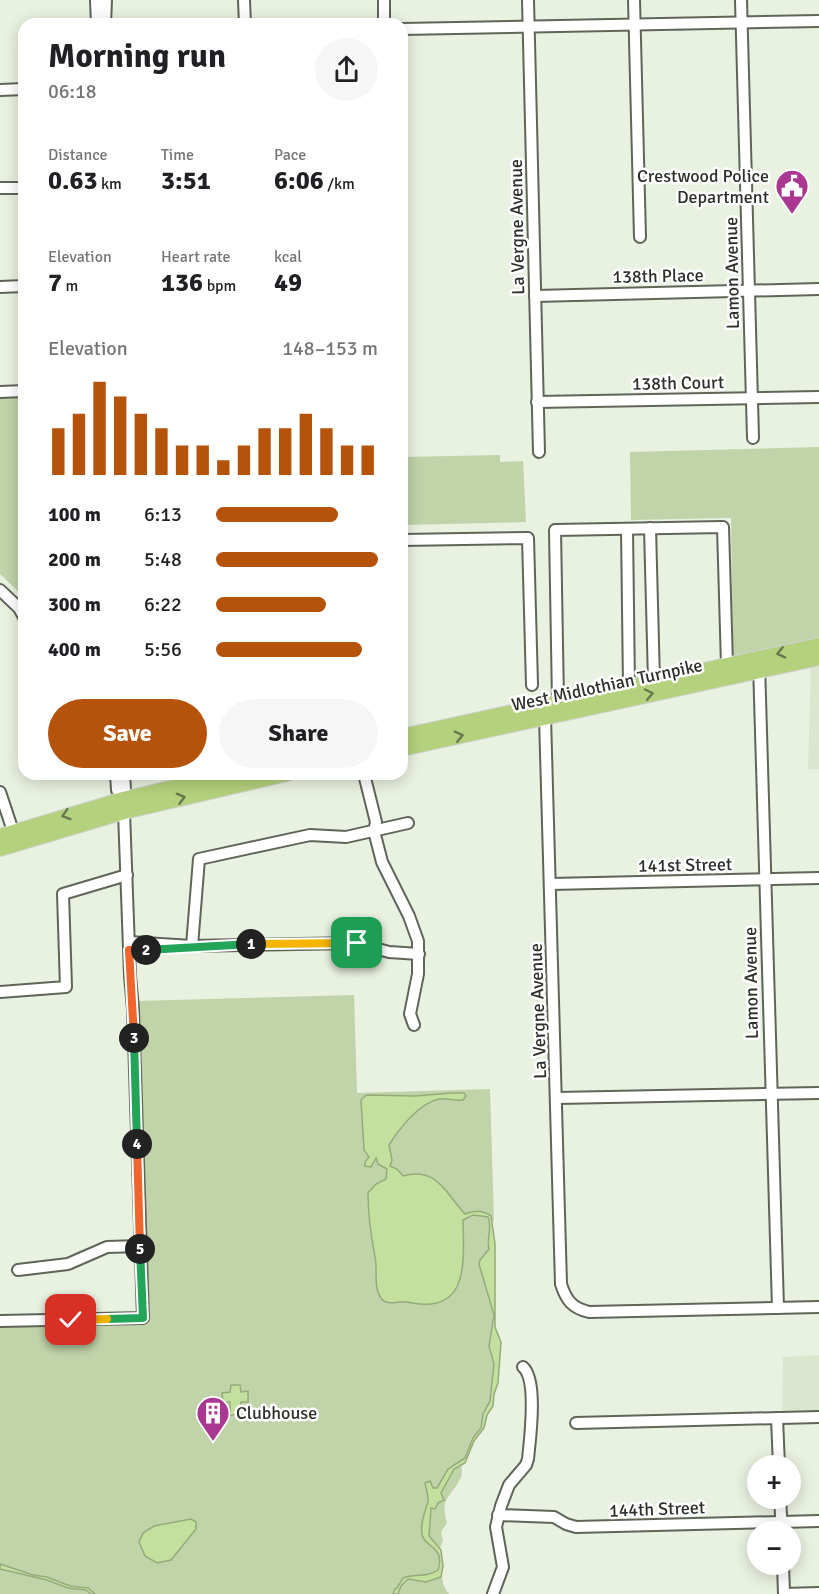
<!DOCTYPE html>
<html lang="en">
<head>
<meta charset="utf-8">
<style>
	:root { --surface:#fff; --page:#f6f6f6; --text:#202124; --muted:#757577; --accent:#b45309 }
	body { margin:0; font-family:Signika,sans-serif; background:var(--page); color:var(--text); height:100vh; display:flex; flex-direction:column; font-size:22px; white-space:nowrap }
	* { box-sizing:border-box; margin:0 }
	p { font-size:20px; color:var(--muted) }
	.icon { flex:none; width:33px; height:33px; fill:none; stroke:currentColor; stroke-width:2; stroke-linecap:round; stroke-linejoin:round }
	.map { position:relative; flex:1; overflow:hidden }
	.drawer { position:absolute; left:18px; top:18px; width:390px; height:762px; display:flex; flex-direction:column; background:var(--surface); border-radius:18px; box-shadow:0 3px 15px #0003 }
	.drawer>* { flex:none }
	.tools { position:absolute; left:747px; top:1455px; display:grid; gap:12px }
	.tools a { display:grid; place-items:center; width:54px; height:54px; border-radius:50%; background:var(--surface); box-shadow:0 3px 15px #0003; font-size:30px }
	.pin { position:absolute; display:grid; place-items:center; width:51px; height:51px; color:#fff; margin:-26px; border-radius:12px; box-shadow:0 3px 9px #0006 }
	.km { position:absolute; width:30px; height:30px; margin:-15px; border-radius:50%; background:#222; color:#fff; font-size:16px; line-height:30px; text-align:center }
	.round { display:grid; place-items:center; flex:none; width:63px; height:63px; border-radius:32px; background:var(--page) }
	.headline { display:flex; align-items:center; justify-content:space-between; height:102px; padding:0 30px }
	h1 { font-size:33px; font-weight:700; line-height:45px }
	.figures { display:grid; grid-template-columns:repeat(3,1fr); gap:9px; height:102px; padding:6px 30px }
	.figures div { display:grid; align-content:center }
	.figures b { font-size:26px; font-weight:700 }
	.figures small { font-size:16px; font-weight:400 }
	.figures p { font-size:16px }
	.chart { height:168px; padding:12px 30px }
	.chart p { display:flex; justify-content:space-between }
	.chart svg { width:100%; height:108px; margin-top:6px; stroke:var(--accent); stroke-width:6 }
	.action { display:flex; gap:12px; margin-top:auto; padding:12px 30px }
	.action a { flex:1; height:69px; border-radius:36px; background:var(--accent); color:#fff; font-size:24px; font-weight:700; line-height:69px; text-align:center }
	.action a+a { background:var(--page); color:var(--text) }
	ul { padding:0 30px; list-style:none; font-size:20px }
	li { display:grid; grid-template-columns:96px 72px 1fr; align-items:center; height:45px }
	li i { height:15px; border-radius:8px; background:var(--accent) }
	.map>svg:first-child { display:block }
	.built { fill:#dbe6cf }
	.green { fill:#c0d3a9 }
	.water { fill:#c3e09f; stroke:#96ab7c; stroke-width:1.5 }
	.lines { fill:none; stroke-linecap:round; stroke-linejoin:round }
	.minor-casing { stroke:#5f6557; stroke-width:14 }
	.major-casing { stroke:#d1d1d0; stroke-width:16 }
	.minor { stroke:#fff; stroke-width:10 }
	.major { stroke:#b4d17d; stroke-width:14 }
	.oneway { stroke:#6a784f }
	.split-1-casing { stroke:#fff; stroke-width:12 }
	.split-2-casing { stroke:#fff; stroke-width:12 }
	.split-3-casing { stroke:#fff; stroke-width:12 }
	.split-4-casing { stroke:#fff; stroke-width:12 }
	.split-5-casing { stroke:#fff; stroke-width:12 }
	.split-6-casing { stroke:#fff; stroke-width:12 }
	.split-7-casing { stroke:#fff; stroke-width:12 }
	.split-1 { stroke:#f5b400; stroke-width:8 }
	.split-2 { stroke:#22a559; stroke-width:8 }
	.split-3 { stroke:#f0652b; stroke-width:8 }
	.split-4 { stroke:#22a559; stroke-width:8 }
	.split-5 { stroke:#f0652b; stroke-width:8 }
	.split-6 { stroke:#22a559; stroke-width:8 }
	.split-7 { stroke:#f5b400; stroke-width:8 }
	.labels { text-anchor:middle; stroke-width:5; stroke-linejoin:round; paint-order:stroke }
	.poi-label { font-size:18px; fill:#2d302a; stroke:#fff; text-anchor:end }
	.street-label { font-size:18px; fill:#2d302a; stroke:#fff }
</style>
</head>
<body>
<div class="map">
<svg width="819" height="1594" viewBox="0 0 819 1594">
	<rect width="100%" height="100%" fill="#e9f1e0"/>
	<!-- built -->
	<g class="built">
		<path d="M819 663V769H808L811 665Z"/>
		<path d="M819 1355V1419L782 1420 783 1357Z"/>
	</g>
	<!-- green -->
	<g class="green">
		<path d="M0 396H24V597L0 574Z"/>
		<path d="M819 447V639L733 658 731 518 631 520 630 452Z"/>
		<path d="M500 455V462L523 461 526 522 402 525V457Z"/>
		<path d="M354 995 357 1093 490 1089 494 1221H491L492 1306 494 1327 499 1344 491 1405 486 1413 483 1426 474 1439 467 1457 461 1463C461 1468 463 1472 461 1477 452 1497 439 1498 447 1523L441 1532 443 1541 440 1548C445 1563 437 1581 449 1594H0V1324L147 1320 136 1001Z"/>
	</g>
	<!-- water -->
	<g class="water">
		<path d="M451 1093H464L466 1096 463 1100C455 1101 447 1098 439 1099 419 1103 399 1129 389 1145L392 1160 390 1166 397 1169 403 1176C437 1166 446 1194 465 1214 474 1210 483 1210 491 1216L495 1244V1327L501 1342 498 1383 494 1394 493 1406 487 1415 484 1428 474 1441 465 1463 454 1469 441 1493 444 1500 438 1503 435 1509 431 1508 429 1536 441 1550 443 1566 441 1577 426 1582 408 1579 401 1586 398 1594H393L395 1589 397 1588 403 1578C415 1573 427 1578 438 1570 446 1546 423 1547 422 1534 420 1523 425 1512 428 1502 429 1496 426 1489 425 1483L430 1481 433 1488H437L448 1469 465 1458 473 1438 481 1428 483 1414 490 1401 494 1364 489 1346 494 1315 479 1264 480 1260 489 1249C486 1238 493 1228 488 1217L473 1215 463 1220C464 1264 469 1316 407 1302 399 1300 387 1307 381 1298 373 1287 378 1270 375 1257 371 1236 368 1215 368 1193L376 1184 386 1179 387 1169 378 1164 376 1158 371 1167 365 1166V1162L369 1157 364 1150 361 1100 365 1096 368 1095 415 1096Z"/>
		<path d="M231 1385H240L241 1392 248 1391V1402H241V1413L228 1416 230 1411V1402H223L222 1393 230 1392Z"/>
		<path d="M191 1519 196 1522V1529L171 1560 157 1563 145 1556 139 1542 143 1533 154 1526Z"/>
		<path d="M0 1564 33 1575 47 1577 70 1586 88 1588 95 1594H91L86 1590 68 1588 47 1580 0 1569Z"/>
	</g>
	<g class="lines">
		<defs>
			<g id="minor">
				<path d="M96 0 97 24"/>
				<path d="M244 0 245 24"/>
				<path d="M384 0V24"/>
				<path d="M528 0 539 452"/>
				<path d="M634 0 640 237"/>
				<path d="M741 0 753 438"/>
				<path d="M105 24 106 0"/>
				<path d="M402 29 819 21"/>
				<path d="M0 90 24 89"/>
				<path d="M0 188H24"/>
				<path d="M0 287 24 286"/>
				<path d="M535 296 819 289"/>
				<path d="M0 392 24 391"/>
				<path d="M537 402 819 397"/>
				<path d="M650 528 654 681"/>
				<path d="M627 529 629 686"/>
				<path d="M402 540 528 538 532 685"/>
				<path d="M0 590 19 608 24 617"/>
				<path d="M759 664 778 1308"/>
				<path d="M727 665 723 527 555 530 558 701 545 717 561 1284C566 1300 572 1308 589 1312L819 1307"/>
				<path d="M364 774 376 822 374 831 382 862 409 916 418 941V974L410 1014 414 1025"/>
				<path d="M0 792 13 831"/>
				<path d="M122 793 125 789 124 774"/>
				<path d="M551 884 819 878"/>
				<path d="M129 942 192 946 356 943 389 952 419 954"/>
				<path d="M192 946 199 859 310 835 346 837 408 823"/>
				<path d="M0 992 66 987 63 894 127 875"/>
				<path d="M557 1098 819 1093"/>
				<path d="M18 1270 68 1264 107 1247 140 1246"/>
				<path d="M0 1321 143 1318 133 1009 130 976 124 812 122 793 117 790 116 774"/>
				<path d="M777 1418 779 1466"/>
				<path d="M576 1423 819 1417"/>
				<path d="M780 1498 782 1532"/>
				<path d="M498 1515 554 1517 566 1524 576 1527 819 1521"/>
				<path d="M783 1564 784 1594"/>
				<path d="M493 1594 503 1567 496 1527 501 1506 509 1485 526 1465 528 1459C530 1439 538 1380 523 1367"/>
				<path d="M784 1594 819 1593"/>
			</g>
			<g id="major">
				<path d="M402 736 819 645"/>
				<path d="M402 749 819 658"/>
				<path d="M0 836 123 799 228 774"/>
				<path d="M0 849 124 812 287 774"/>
			</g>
		</defs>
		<!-- minor casing -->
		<use href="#minor" class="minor-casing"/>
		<!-- major casing -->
		<use href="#major" class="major-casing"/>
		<!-- minor -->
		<use href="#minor" class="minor"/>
		<!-- major -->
		<use href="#major" class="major"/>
	</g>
	<!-- one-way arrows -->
	<defs><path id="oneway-chevron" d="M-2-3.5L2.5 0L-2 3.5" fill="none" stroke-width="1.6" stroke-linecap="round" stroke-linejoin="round" transform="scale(1.5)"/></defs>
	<g class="oneway">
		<use href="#oneway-chevron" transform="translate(781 653) rotate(167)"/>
		<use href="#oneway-chevron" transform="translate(649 694) rotate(-12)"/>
		<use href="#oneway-chevron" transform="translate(459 736) rotate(-13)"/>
		<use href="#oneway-chevron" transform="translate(181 798) rotate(-14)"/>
		<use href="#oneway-chevron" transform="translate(66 815) rotate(163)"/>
	</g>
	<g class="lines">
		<defs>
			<path id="split-1" d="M251 944 357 943"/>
			<path id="split-2" d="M146 950 251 944"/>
			<path id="split-3" d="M134 1038 129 950H146"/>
			<path id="split-4" d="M134 1038 137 1144"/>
			<path id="split-5" d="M137 1144 140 1249"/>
			<path id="split-6" d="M107 1319 143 1318 140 1249"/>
			<path id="split-7" d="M71 1320 107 1319"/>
		</defs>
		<!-- split-1 casing -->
		<use href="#split-1" class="split-1-casing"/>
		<!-- split-2 casing -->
		<use href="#split-2" class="split-2-casing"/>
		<!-- split-3 casing -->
		<use href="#split-3" class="split-3-casing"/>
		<!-- split-4 casing -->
		<use href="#split-4" class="split-4-casing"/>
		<!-- split-5 casing -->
		<use href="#split-5" class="split-5-casing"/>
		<!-- split-6 casing -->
		<use href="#split-6" class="split-6-casing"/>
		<!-- split-7 casing -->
		<use href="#split-7" class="split-7-casing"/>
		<!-- split-1 -->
		<use href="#split-1" class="split-1"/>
		<!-- split-2 -->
		<use href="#split-2" class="split-2"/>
		<!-- split-3 -->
		<use href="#split-3" class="split-3"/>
		<!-- split-4 -->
		<use href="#split-4" class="split-4"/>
		<!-- split-5 -->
		<use href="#split-5" class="split-5"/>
		<!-- split-6 -->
		<use href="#split-6" class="split-6"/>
		<!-- split-7 -->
		<use href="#split-7" class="split-7"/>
	</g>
	<!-- icons -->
	<defs>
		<symbol id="civic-pin" viewBox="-11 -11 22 30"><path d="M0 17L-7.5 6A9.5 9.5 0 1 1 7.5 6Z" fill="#aa3791" stroke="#fff"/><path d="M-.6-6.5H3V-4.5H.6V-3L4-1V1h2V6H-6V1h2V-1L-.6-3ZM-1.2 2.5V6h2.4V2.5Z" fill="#fff"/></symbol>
		<symbol id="building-pin" viewBox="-11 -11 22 30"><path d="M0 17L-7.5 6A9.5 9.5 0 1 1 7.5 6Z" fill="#aa3791" stroke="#fff"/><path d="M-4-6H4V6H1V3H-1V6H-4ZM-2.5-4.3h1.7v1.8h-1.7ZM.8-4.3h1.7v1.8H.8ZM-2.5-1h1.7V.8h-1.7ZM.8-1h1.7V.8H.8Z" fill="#fff"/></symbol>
	</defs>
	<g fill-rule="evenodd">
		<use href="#civic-pin" x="773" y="167" width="38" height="52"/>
		<use href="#building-pin" x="194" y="1394" width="38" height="52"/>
	</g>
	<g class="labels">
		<!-- poi labels -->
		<g class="poi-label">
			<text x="769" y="182">Crestwood Police<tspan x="769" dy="21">Department</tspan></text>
			<text x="236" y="1419" text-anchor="start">Clubhouse</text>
		</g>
		<!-- street labels -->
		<g class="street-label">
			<text transform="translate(517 227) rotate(-91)" y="6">La Vergne Avenue</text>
			<text transform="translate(732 273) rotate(-91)" y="6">Lamon Avenue</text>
			<text transform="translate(658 276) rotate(-1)" y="6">138th Place</text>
			<text transform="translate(678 383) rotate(-1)" y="6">138th Court</text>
			<text transform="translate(607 685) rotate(-12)" y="6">West Midlothian Turnpike</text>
			<text transform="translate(685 865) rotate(-1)" y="6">141st Street</text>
			<text transform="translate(751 983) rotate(-91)" y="6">Lamon Avenue</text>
			<text transform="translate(538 1011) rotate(-92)" y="6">La Vergne Avenue</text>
			<text transform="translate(657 1509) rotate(-2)" y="6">144th Street</text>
		</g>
	</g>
</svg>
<div class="tools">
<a>+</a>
<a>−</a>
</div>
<div class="pin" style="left:357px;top:943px;background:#1e9e55"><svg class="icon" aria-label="arrive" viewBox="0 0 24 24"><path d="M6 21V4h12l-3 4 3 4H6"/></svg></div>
<div class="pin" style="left:71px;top:1320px;background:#d93025"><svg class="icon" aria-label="check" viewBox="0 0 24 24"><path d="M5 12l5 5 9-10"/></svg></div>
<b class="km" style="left:251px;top:944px">1</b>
<b class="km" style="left:146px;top:950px">2</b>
<b class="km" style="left:134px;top:1038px">3</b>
<b class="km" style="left:137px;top:1144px">4</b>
<b class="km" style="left:140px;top:1249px">5</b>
<section class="drawer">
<div class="headline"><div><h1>Morning run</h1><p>06:18</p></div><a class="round"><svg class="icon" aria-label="share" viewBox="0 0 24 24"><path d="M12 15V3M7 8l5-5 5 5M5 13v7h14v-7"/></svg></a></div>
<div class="figures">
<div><p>Distance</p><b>0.63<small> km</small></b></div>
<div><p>Time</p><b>3:51</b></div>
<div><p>Pace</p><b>6:06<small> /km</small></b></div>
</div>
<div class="figures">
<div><p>Elevation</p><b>7<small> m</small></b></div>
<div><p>Heart rate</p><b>136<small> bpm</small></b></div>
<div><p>kcal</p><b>49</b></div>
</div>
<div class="chart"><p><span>Elevation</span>148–153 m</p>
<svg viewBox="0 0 160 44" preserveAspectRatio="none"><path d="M5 44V25M15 44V19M25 44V6M35 44V12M45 44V19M55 44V25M65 44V32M75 44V32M85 44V38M95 44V32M105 44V25M115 44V25M125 44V19M135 44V25M145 44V32M155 44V32"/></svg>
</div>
<ul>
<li><b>100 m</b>6:13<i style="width:75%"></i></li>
<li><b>200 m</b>5:48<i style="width:100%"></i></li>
<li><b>300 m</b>6:22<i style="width:68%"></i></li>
<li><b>400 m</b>5:56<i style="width:90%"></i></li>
</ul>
<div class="action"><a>Save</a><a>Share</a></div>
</section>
</div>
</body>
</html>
